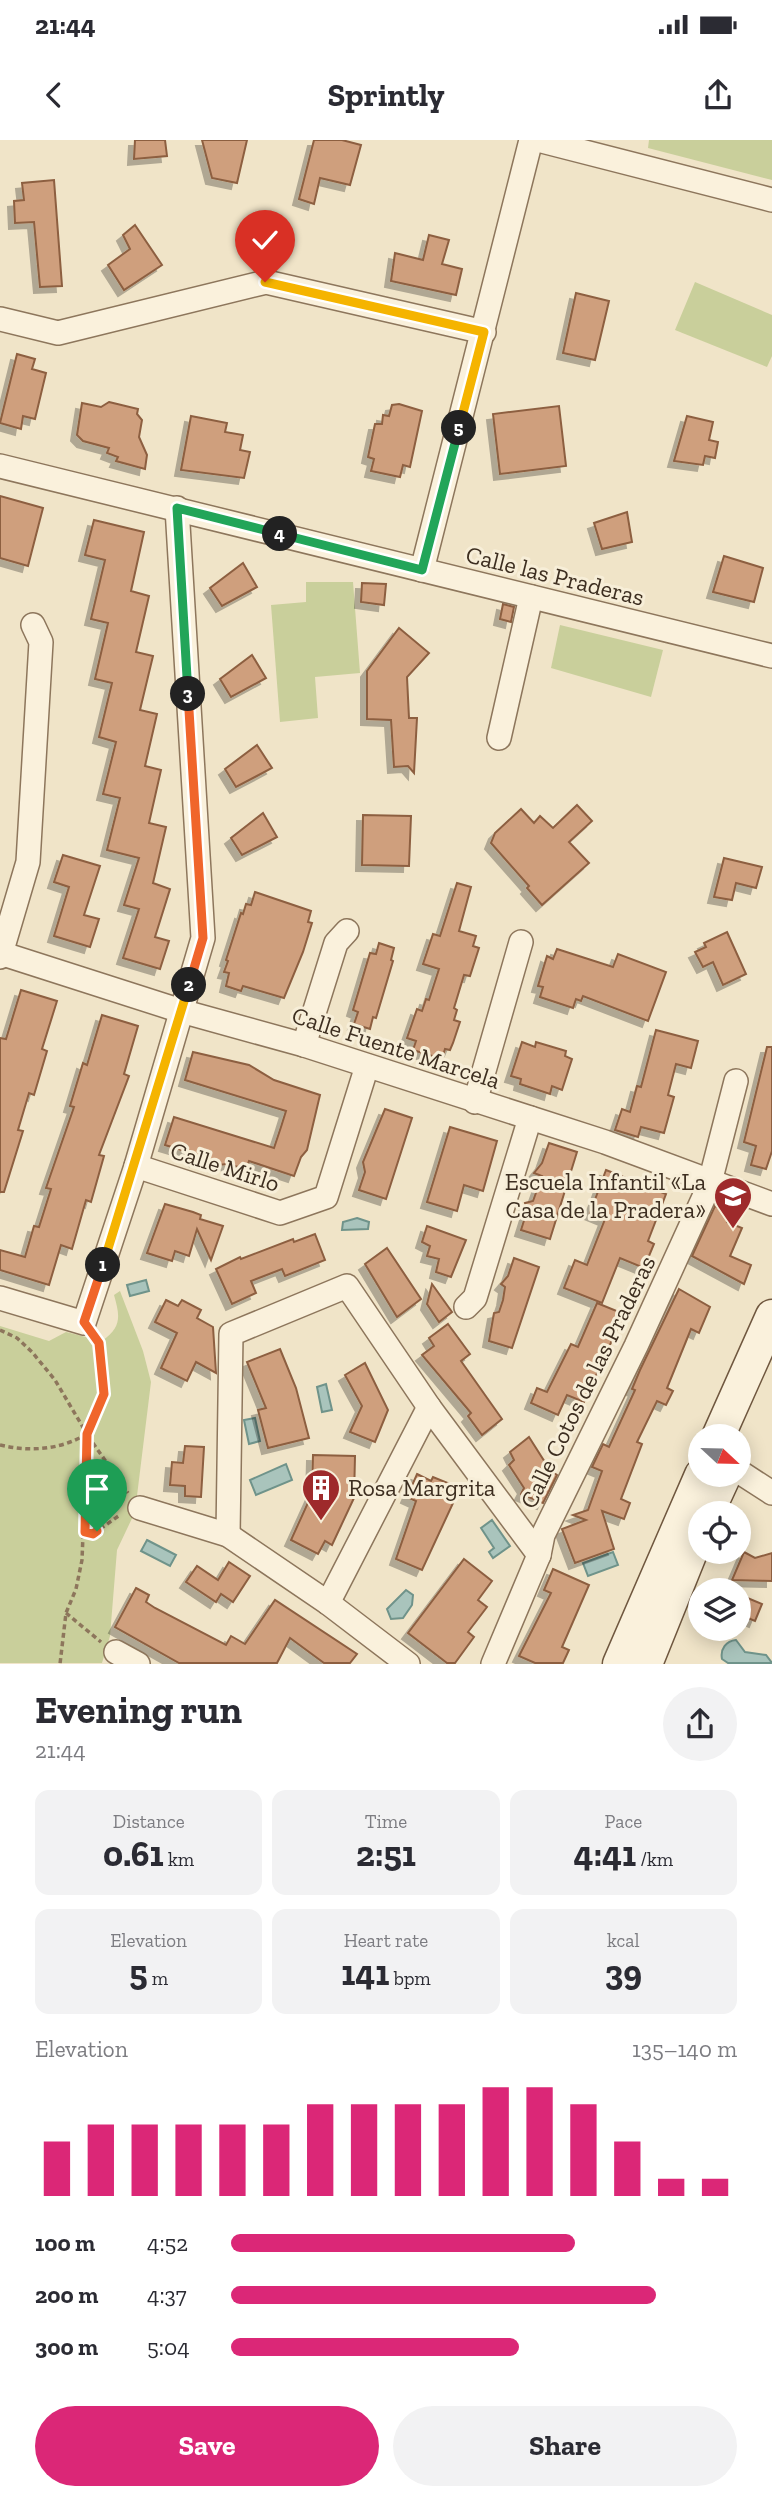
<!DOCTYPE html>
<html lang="en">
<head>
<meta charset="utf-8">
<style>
	:root { --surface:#fff; --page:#f2f2f3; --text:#2b2b33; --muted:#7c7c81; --accent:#db2777 }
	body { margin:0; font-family:"Zilla Slab",serif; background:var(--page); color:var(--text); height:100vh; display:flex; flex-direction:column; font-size:26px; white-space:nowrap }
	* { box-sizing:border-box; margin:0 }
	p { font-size:23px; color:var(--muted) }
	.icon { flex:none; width:38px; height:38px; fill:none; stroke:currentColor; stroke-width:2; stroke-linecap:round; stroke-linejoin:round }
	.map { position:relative; height:1524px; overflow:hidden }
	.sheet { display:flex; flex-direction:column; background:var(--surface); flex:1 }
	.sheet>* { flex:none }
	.needle { width:46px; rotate:112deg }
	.buttons { position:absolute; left:688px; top:1284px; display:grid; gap:14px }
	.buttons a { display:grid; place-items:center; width:63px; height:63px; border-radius:50%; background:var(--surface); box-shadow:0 4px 18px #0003; font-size:35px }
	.pin { position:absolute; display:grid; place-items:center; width:60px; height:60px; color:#fff; margin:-72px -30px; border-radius:50% 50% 50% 0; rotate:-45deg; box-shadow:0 0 7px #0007 }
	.pin .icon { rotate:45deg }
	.km { position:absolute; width:35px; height:35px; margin:-18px; border-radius:50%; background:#222; color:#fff; font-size:19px; line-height:35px; text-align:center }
	.round { display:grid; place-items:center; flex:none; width:74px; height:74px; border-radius:37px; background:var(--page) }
	.overview { display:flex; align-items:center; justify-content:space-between; height:119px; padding:0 35px }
	h1 { font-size:38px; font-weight:700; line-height:52px }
	.stats { display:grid; grid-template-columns:repeat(3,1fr); gap:10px; height:119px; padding:7px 35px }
	.stats div { display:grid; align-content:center; border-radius:14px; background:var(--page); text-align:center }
	.stats b { font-size:35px; font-weight:700 }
	.stats small { font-size:19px; font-weight:400 }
	.stats p { font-size:19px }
	.chart { height:196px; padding:14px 35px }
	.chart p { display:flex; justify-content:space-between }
	.chart svg { width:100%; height:126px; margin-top:7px; stroke:var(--accent); stroke-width:6 }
	.cta { display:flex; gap:14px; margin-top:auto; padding:14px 35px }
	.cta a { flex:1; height:80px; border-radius:42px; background:var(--accent); color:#fff; font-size:28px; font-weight:700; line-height:80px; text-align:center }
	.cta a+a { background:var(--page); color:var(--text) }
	ul { padding:0 35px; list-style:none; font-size:23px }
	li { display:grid; grid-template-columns:112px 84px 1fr; align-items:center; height:52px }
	li i { height:18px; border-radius:9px; background:var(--accent) }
	.status { display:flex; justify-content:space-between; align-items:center; height:49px; padding:0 35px; background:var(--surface); direction:ltr }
	.status svg { height:19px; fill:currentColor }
	header { display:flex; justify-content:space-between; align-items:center; height:91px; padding:0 35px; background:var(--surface); font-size:32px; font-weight:700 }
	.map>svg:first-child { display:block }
	.green { fill:#c9cf9b }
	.water { fill:#a9c4bc; stroke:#6f938a; stroke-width:2 }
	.building { fill:#cf9f7d; stroke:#8d5f41; stroke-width:2; filter:url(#shadow) }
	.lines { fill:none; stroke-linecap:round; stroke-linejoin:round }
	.street-casing { stroke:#8d765c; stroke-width:26 }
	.secondary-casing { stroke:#6f573f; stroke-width:35 }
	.path { stroke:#8d765c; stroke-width:3.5; stroke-dasharray:5 3.5; stroke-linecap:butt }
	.street { stroke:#faf1dc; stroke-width:23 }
	.secondary { stroke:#faf1dc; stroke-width:32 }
	.split-1-casing { stroke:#fff; stroke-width:14 }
	.split-2-casing { stroke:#fff; stroke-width:14 }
	.split-3-casing { stroke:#fff; stroke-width:14 }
	.split-4-casing { stroke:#fff; stroke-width:14 }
	.split-5-casing { stroke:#fff; stroke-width:14 }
	.split-6-casing { stroke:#fff; stroke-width:14 }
	.split-1 { stroke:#f0652b; stroke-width:9 }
	.split-2 { stroke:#f5b400; stroke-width:9 }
	.split-3 { stroke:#f0652b; stroke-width:9 }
	.split-4 { stroke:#22a559; stroke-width:9 }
	.split-5 { stroke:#22a559; stroke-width:9 }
	.split-6 { stroke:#f5b400; stroke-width:9 }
	.labels { text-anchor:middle; stroke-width:6; stroke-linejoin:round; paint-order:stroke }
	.street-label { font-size:24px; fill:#3d2e20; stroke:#f7eed8 }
	.poi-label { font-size:24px; fill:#3d2e20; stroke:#f7eed8; text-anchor:end }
</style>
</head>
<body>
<div class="status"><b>21:44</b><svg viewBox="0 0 49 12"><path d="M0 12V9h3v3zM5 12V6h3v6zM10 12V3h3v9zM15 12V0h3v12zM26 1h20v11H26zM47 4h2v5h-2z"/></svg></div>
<header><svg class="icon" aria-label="back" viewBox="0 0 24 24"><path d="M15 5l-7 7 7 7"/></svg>Sprintly<svg class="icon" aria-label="share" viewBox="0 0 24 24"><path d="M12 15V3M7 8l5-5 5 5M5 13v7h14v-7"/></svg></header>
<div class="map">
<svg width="772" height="1524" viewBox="0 0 772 1524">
	<defs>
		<filter id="shadow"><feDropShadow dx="-6" dy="6" stdDeviation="0" flood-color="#0004"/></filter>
	</defs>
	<rect width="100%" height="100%" fill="#f0e4c8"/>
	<!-- green -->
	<g class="green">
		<path d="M649 0H772V40L648 8Z"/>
		<path d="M695 142 772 175V216L767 227 675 190Z"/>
		<path d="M306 442H353L360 533 315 537 318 578 280 582 271 465 306 462Z"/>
		<path d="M560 485 663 510 651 557 551 528Z"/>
		<path d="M120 1151 143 1211 151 1242 135 1372 117 1410 110 1496 102 1523H0V1186L49 1201 66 1192 102 1201C122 1187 120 1176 114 1155Z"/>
	</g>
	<!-- water -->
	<g class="water">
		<path d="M357 1078 369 1082 368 1089 342 1090 343 1082Z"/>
		<path d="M146 1140 149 1151 130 1156 127 1145Z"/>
		<path d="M326 1244 332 1270 322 1272 317 1247Z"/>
		<path d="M255 1278 260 1301 249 1304 244 1280Z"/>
		<path d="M286 1324 292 1340 256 1355 250 1340Z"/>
		<path d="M492 1380 510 1406 493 1418 489 1412 494 1408 481 1388Z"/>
		<path d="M147 1400 176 1415 170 1426 141 1411Z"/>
		<path d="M613 1412 618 1425 588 1436 583 1423Z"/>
		<path d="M406 1450 413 1455 412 1465 403 1478 391 1479 387 1469Z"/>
		<path d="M736 1500 745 1512 766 1515 772 1523H728L722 1519C720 1509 726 1501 736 1500Z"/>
	</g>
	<!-- building -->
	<g class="building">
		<path d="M135 0H165L167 16 134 19Z"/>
		<path d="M202 0H247L237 43 212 38Z"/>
		<path d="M314 0H342L361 5 350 45 320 38 314 64 299 59Z"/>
		<path d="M54 40 62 146 40 147 34 82 15 83 14 61 24 60 22 43Z"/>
		<path d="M135 85 162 125 124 150 108 125 130 109 123 95Z"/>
		<path d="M429 95 449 100 442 124 462 129 456 155 391 141 395 113 423 120Z"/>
		<path d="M576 153 609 161 595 220 563 213Z"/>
		<path d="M17 214 35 219 32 229 46 233 35 279 23 276 21 289 0 283Z"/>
		<path d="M109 262 138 269 137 274 142 280 139 297 147 315 145 329 116 321 118 317 107 313 109 308 83 301 77 295 82 263 101 267Z"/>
		<path d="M399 264 422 271 410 327 403 325 400 337 371 331 374 319 368 317 375 284H382L383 275 389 276 392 265Z"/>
		<path d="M559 266 566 326 500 334 493 274Z"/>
		<path d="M191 276 227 283 225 292 243 295 240 310 250 312 244 338 181 330Z"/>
		<path d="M687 276 713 282 709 300 718 302 715 318 705 316 703 325 674 321Z"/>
		<path d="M0 356 43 368 28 426 0 418Z"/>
		<path d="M627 372 632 402 602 409 594 383Z"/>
		<path d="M94 380 144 392 131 451 149 456 136 512 153 516 140 570 157 574 145 626 161 630 149 683 166 687 153 743 170 749 155 797 169 801 160 829 123 818 139 769 124 765 139 718 107 710 120 658 103 654 116 602 99 597 112 543 95 539 108 483 91 479 105 420 85 415Z"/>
		<path d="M724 416 763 428 754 462 713 452Z"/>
		<path d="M243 423 257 447 222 466 210 448Z"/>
		<path d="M362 443 386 444 384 465 361 462Z"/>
		<path d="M503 464 514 467 511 482 500 479Z"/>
		<path d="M399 488 429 513 407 537 409 578H417L414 633 408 626 394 627 391 580 367 579V531Z"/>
		<path d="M252 515 266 538 231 557 220 539Z"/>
		<path d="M257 605 272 628 236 647 225 629Z"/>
		<path d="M577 665 592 681 569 702 589 723 542 765 527 748 529 746 491 703 495 693 521 669 534 683 540 676 553 688Z"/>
		<path d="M263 673 277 697 242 715 231 698Z"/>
		<path d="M363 675 411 676 409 726 362 725Z"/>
		<path d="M63 715 100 726 84 775 99 779 90 807 54 796 69 747 54 742Z"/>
		<path d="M724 718 762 727 756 748 736 743 732 760 714 757Z"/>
		<path d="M457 743 471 747 459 791 476 796 473 806 479 808 470 836 464 835 454 868 457 870 454 880 460 882 453 903 450 910 445 909 442 919 413 910 416 901 407 898 417 869 422 871 426 859 429 860 439 829 423 824 433 794 440 796Z"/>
		<path d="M255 752 311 771 308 782 312 783 303 812 284 858 243 846 241 851 226 846 229 833 224 832 228 821 226 820 241 773 243 774 246 764 251 765Z"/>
		<path d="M727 792 746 834 723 845 713 822 703 827 695 812 706 807 704 803Z"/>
		<path d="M379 803 394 808 391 820 393 821 376 878 373 877 370 889 354 884 358 872 353 870 370 813 376 814Z"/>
		<path d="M557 809 613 827 618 814 666 832 648 881 583 856 581 861 576 859 573 868 540 857 543 847 538 846 547 816 553 819Z"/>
		<path d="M21 850 57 861 42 909 47 911 34 955 29 953 18 990 23 991 4 1052H0V898L6 899Z"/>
		<path d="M102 875 138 886 124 934 129 936 99 1015 104 1016 91 1062 86 1060 72 1109 61 1105 49 1145 0 1130V1110L25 1117 34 1086 39 1087 51 1049 46 1048 74 967 70 966 83 923 87 925Z"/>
		<path d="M656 890 698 901 691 928 676 924 668 955 674 957 664 993 641 987 638 997 615 990 622 969 630 972 637 946 641 947Z"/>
		<path d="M522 902 535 907 536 902 566 911 565 916 572 919 562 950 552 946 550 954 520 944 521 939 511 936Z"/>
		<path d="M767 907H772V1011L766 1029 751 1025 756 1006 744 1002Z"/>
		<path d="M193 912 249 925 274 940 320 955 307 1010 301 1017 294 1036 249 1021 246 1029 227 1024 218 1025 196 1017 195 1020 185 1011 165 1005 174 977 274 1008 281 987 286 971 185 940Z"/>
		<path d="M385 969 412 978 386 1059 359 1050 365 1032 363 1022Z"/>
		<path d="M450 987 497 1001 483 1051 464 1045 457 1071 427 1062Z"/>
		<path d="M549 1003 577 1012 550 1099 521 1090 527 1071 525 1063 533 1061 542 1036 534 1033 542 1023Z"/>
		<path d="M606 1030 666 1054 648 1101 654 1104 644 1128 620 1118 602 1163 564 1148 575 1120 587 1125 605 1079 590 1073Z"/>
		<path d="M165 1064 193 1072 201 1075 200 1079 223 1086 211 1120 197 1089 189 1116 175 1111 172 1121 147 1113Z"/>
		<path d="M715 1066 728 1072 727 1082 742 1088 730 1116 751 1125 744 1144 692 1116Z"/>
		<path d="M427 1086 466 1100 451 1137 436 1132 439 1119 427 1116 430 1106 422 1102Z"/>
		<path d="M315 1094 325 1120 285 1136 282 1129 251 1141 256 1153 232 1164 216 1129 240 1117 241 1119 293 1099 294 1102Z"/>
		<path d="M387 1108 421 1159 397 1177 365 1124Z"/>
		<path d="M514 1118 539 1127 512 1208 489 1201 494 1173 499 1172 503 1160 505 1147 501 1144 508 1136Z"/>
		<path d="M432 1144 452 1172 439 1182 427 1164Z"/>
		<path d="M679 1149 710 1167 699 1193 691 1189 667 1248 673 1251 666 1265 657 1261 637 1302 642 1304 621 1359 630 1363 624 1379 602 1371 614 1409 575 1423 562 1389 586 1380 573 1375 588 1370 602 1331 592 1327 603 1304 609 1307 635 1250 632 1249 640 1230Z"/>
		<path d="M166 1160 178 1166 182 1160 201 1170 197 1178 213 1187 216 1233 196 1222 187 1241 161 1228 177 1193 155 1182Z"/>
		<path d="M597 1163 624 1174 584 1262 567 1255 558 1275 531 1263 537 1248 547 1252 571 1204 578 1207Z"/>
		<path d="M448 1184 470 1214 461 1221 502 1279 482 1295 468 1276 471 1273 422 1215 434 1206 429 1198Z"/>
		<path d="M280 1209 296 1248 309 1298 268 1308 258 1270 266 1268 247 1222Z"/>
		<path d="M365 1223 388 1270 375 1302 350 1292 362 1266 345 1235Z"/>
		<path d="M529 1297 550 1330 557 1335 543 1363 521 1354 524 1348 509 1325 514 1320 510 1312Z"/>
		<path d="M185 1306 204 1307 201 1357 185 1356V1346L170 1345 172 1322 183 1323Z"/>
		<path d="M313 1315 355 1316 354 1358 332 1405 325 1401 318 1414 291 1400 312 1354Z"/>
		<path d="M417 1334 431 1341 433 1337 460 1348 422 1430 396 1419 416 1361 407 1357Z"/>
		<path d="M744 1412 755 1418 772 1413V1441L732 1440Z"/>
		<path d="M464 1419 492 1441 478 1460 487 1467 468 1492 474 1497 455 1523H447L408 1493Z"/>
		<path d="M229 1422 250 1436 233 1462 221 1454 216 1462 186 1442 197 1426 218 1440Z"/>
		<path d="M553 1429 589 1445 562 1507 569 1510 563 1523H535L519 1516 551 1453 544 1450Z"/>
		<path d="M136 1448 149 1455 146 1462 155 1468 226 1505 231 1496 245 1504 275 1460 357 1514 350 1523H324L290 1498 277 1523H179L115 1487Z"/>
		<path d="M738 1454 762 1464 755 1481 738 1474Z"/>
	</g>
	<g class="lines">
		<defs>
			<g id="street">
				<path d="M538 0 772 60"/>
				<path d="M0 179 58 193 266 142 484 192"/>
				<path d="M0 326 772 516"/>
				<path d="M422 430 531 0"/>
				<path d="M499 598 531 457"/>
				<path d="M0 813 181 871 304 905 605 1002 772 1064"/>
				<path d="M0 817 28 722 41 502 33 485"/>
				<path d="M304 905 336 803 347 791"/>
				<path d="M475 962 521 802"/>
				<path d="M136 1026 280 1073 326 1057 367 926"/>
				<path d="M0 1158 84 1183 136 1026 203 798 177 368"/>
				<path d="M466 1167 475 1158 530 978"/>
				<path d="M738 1331 772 1353"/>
				<path d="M140 1368 228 1395 328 1463 408 1524"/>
				<path d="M228 1395 231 1194 347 1146 429 1267 539 1415"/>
				<path d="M328 1463 429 1267"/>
				<path d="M116 1512 138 1524"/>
				<path d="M493 1524 539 1415 543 1395 636 1206 709 1046 736 941"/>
			</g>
			<g id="secondary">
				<path d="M718 1297 772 1176"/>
				<path d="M707 1374 725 1335"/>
				<path d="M619 1524 701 1335"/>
				<path d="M646 1524 700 1390"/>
			</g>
		</defs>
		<!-- street casing -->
		<use href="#street" class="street-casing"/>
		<!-- secondary casing -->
		<use href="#secondary" class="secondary-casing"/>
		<!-- path -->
		<g class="path">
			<path d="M0 1190 17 1198 32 1212 55 1240 87 1294 82 1420 76 1449 66 1473 60 1524"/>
			<path d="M88 1296 128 1353"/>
			<path d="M0 1305C30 1312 60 1310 87 1294L104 1254 99 1203 96 1199"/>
			<path d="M85 1392 93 1394 120 1375"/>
			<path d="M66 1473 101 1502"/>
		</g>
		<!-- street -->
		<use href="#street" class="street"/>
		<!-- secondary -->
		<use href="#secondary" class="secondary"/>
	</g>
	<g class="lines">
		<defs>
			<path id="split-1" d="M97 1391 93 1394 85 1392 87 1294 104 1254 99 1203 84 1182 103 1125"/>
			<path id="split-2" d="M103 1125 189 845"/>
			<path id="split-3" d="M188 554 203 798 189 845"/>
			<path id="split-4" d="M188 554 177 368 280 394"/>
			<path id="split-5" d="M280 394 422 430 459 288"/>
			<path id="split-6" d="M265 142 484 192 459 288"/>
		</defs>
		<!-- split-1 casing -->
		<use href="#split-1" class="split-1-casing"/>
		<!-- split-2 casing -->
		<use href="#split-2" class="split-2-casing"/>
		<!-- split-3 casing -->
		<use href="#split-3" class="split-3-casing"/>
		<!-- split-4 casing -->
		<use href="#split-4" class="split-4-casing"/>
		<!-- split-5 casing -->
		<use href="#split-5" class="split-5-casing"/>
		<!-- split-6 casing -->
		<use href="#split-6" class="split-6-casing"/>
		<!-- split-1 -->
		<use href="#split-1" class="split-1"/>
		<!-- split-2 -->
		<use href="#split-2" class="split-2"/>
		<!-- split-3 -->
		<use href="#split-3" class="split-3"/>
		<!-- split-4 -->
		<use href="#split-4" class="split-4"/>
		<!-- split-5 -->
		<use href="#split-5" class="split-5"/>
		<!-- split-6 -->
		<use href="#split-6" class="split-6"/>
	</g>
	<!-- icons -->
	<defs>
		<symbol id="school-pin" viewBox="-11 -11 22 30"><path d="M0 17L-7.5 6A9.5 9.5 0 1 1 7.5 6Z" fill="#9e2a2b" stroke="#f7eed8"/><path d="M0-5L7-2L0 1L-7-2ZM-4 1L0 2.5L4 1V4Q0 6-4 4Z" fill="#fff"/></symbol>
		<symbol id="building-pin" viewBox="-11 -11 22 30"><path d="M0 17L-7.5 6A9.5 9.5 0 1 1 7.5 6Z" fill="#9e2a2b" stroke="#f7eed8"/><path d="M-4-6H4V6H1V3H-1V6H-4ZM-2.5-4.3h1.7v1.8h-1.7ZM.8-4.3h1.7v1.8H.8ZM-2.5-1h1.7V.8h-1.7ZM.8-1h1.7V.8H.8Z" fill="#fff"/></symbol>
	</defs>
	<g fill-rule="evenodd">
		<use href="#school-pin" x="711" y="1034" width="44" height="60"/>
		<use href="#building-pin" x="299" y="1326" width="44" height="60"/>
	</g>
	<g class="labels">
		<!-- street labels -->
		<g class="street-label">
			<text transform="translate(555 436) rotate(14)" y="8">Calle las Praderas</text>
			<text transform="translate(396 908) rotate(18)" y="8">Calle Fuente Marcela</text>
			<text transform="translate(225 1027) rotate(18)" y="8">Calle Mirlo</text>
			<text transform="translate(588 1242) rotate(-64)" y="8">Calle Cotos de las Praderas</text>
		</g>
		<!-- poi labels -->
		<g class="poi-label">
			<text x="706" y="1050">Escuela Infantil «La<tspan x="706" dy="28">Casa de la Pradera»</tspan></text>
			<text x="348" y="1356" text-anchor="start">Rosa Margrita</text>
		</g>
	</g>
</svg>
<div class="buttons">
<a><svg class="needle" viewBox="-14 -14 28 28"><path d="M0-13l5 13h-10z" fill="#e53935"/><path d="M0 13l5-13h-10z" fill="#7c7c81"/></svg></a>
<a><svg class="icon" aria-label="locate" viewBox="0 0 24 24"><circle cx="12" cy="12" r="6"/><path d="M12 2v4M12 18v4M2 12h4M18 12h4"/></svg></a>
<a><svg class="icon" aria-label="layers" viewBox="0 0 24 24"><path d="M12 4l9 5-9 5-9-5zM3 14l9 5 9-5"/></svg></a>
</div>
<div class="pin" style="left:97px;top:1391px;background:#1e9e55"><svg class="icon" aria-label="arrive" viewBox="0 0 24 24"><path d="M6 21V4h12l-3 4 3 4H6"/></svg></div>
<div class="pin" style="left:265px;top:142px;background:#d93025"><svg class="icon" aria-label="check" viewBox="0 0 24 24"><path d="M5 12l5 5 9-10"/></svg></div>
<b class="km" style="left:103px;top:1125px">1</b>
<b class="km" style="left:189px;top:845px">2</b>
<b class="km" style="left:188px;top:554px">3</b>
<b class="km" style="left:280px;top:394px">4</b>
<b class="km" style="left:459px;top:288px">5</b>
</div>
<section class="sheet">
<div class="overview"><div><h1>Evening run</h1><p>21:44</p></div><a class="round"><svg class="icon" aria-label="share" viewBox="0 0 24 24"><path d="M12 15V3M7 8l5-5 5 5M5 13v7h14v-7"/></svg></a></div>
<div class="stats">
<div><p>Distance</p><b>0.61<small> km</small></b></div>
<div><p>Time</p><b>2:51</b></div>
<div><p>Pace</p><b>4:41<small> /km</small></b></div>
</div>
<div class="stats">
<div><p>Elevation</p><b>5<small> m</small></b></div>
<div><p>Heart rate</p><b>141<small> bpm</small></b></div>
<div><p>kcal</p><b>39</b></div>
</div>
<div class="chart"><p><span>Elevation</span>135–140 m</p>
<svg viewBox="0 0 160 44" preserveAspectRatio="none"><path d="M5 44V25M15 44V19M25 44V19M35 44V19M45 44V19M55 44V19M65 44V12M75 44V12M85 44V12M95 44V12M105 44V6M115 44V6M125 44V12M135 44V25M145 44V38M155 44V38"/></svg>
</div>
<ul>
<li><b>100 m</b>4:52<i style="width:68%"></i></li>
<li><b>200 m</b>4:37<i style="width:84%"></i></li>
<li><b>300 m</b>5:04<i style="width:57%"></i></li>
</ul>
<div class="cta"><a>Save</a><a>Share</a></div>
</section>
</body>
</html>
